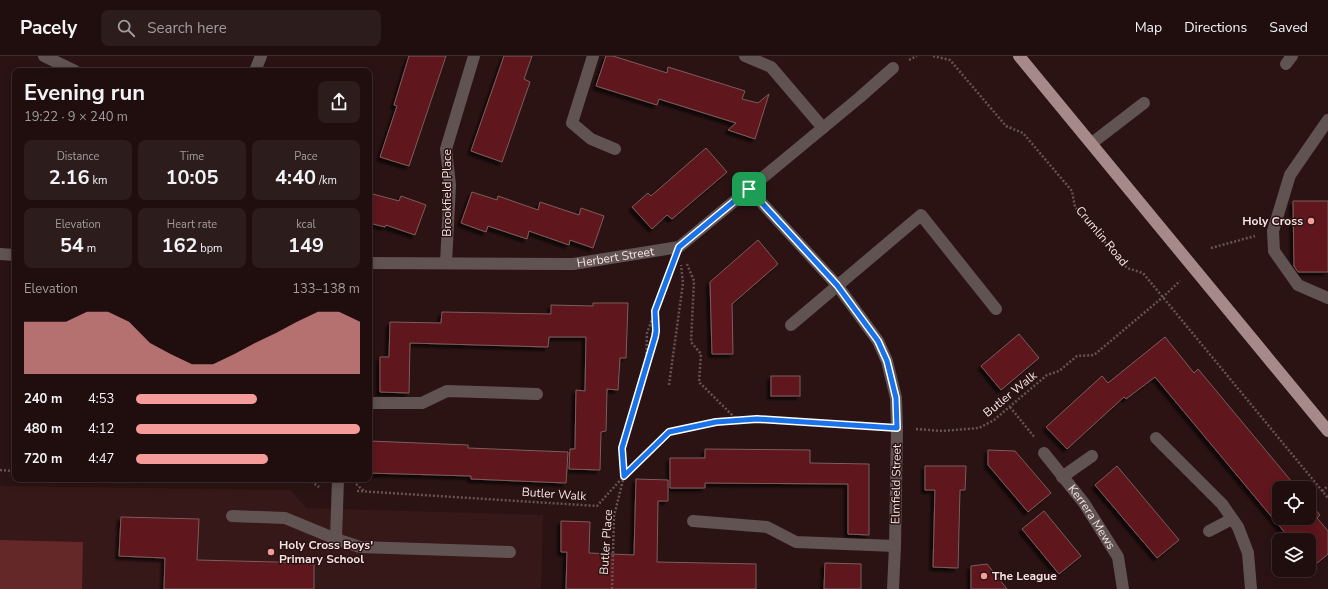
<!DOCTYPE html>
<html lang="en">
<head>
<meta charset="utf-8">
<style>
	:root { --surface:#200e0e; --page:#2d1c1c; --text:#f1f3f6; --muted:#a29c9e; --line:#3d2e2e; --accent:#f59b9a }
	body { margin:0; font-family:"Nunito Sans",sans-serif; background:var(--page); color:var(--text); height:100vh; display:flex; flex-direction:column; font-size:15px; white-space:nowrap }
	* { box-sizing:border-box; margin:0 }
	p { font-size:13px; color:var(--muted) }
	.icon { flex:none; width:22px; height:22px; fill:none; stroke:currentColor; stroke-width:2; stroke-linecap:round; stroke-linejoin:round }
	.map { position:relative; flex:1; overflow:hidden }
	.panel { position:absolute; left:12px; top:12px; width:360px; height:414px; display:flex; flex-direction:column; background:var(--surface); border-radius:8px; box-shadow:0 2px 10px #0003,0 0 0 1px var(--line) }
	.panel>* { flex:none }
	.controls { position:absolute; left:1272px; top:425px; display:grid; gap:8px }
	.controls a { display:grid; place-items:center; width:44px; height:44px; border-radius:8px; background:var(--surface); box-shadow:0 2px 10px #0003,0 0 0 1px var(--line); font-size:20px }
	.pin { position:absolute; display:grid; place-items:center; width:34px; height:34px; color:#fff; margin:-17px; border-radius:8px; box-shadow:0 2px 6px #0006 }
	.round { display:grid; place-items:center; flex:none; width:42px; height:42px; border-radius:8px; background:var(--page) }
	.overview { display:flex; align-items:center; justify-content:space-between; height:68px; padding:0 12px }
	h1 { font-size:22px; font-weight:700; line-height:30px }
	.figures { display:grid; grid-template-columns:repeat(3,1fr); gap:6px; height:68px; padding:4px 12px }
	.figures div { display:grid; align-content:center; border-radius:8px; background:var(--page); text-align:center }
	.figures b { font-size:20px; font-weight:700 }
	.figures small { font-size:11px; font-weight:400 }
	.figures p { font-size:11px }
	.chart { height:112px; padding:8px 12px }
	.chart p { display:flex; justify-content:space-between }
	.chart svg { width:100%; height:72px; margin-top:4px; fill:var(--accent); opacity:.7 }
	ul { padding:0 12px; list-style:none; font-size:13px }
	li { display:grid; grid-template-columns:64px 48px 1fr; align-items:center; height:30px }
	li i { height:10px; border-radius:5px; background:var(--accent) }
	header { display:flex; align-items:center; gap:24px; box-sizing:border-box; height:56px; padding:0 20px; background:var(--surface); border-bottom:1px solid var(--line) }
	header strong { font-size:19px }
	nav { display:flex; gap:22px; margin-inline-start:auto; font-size:14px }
	.search { width:280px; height:36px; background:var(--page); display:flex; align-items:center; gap:10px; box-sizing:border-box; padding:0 14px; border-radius:8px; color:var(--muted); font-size:15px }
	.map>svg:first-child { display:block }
	.built { fill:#371818 }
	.green { fill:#642829 }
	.building { fill:#5f121a; stroke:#7c5e5d; filter:url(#shadow) }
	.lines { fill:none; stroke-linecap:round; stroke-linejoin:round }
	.path { stroke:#685252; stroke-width:2.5; stroke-dasharray:2 2; stroke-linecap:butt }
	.lane { stroke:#605352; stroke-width:12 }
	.street { stroke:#605352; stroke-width:12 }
	.primary { stroke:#a68a89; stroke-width:12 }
	.route-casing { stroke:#fff; stroke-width:8 }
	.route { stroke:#1a73e8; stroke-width:5 }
	.poi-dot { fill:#f59b9a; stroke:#2b1313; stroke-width:1.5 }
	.labels { text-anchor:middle; stroke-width:3; stroke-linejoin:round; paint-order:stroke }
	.street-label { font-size:12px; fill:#f5e3e2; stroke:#2b1313 }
	.poi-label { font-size:12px; font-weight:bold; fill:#f5e3e2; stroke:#2b1313; text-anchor:start }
</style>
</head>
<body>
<header>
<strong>Pacely</strong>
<div class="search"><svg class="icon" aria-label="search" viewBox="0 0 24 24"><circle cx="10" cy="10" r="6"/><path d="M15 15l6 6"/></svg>Search here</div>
<nav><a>Map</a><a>Directions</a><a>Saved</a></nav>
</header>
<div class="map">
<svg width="1328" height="533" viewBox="0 0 1328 533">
	<defs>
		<filter id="shadow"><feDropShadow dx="-3.5" dy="3.5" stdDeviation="1" flood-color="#0009"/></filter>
	</defs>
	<rect width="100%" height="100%" fill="#2b1313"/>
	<!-- built -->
	<path class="built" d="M0 430 291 434 306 452 543 459 541 533H0Z"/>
	<!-- green -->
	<path class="green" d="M0 484 83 486 82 533H0Z"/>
	<!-- building -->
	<g class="building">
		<path d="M409 0H446L409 110 380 101 397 50 394 49Z"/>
		<path d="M504 0H532L524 23 530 26 502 106 471 95Z"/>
		<path d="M606 0H613L667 17 668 11 745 35 742 43 758 47 769 38 755 83 728 74 736 67 659 43 657 49 596 30Z"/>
		<path d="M706 92 727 116 672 163 667 159 652 173 632 151 648 137 651 140Z"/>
		<path d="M472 136 497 144 498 140 538 154 540 146 579 159 581 152 604 160 593 192 570 184 569 189 529 175 527 183 488 170 486 176 461 167Z"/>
		<path d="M369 137 399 145 401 140 426 149 415 179 386 169 385 171 369 167Z"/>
		<path d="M1293 145H1328V216H1298L1294 210Z"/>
		<path d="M758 184 778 208 732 248 733 298H712L710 226Z"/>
		<path d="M593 247H628L626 302H620L618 334 607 333 606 375 601 376 600 414 569 413 570 393H575L576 334 585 335 586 281H549L548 291 410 287 409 337 380 336V301H389L390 266 441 267 442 256 551 258V249L593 250Z"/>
		<path d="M1019 278 1039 302 1001 334 981 310Z"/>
		<path d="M1165 281 1194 317 1198 313 1297 432H1279V462H1309V446L1320 459 1317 462 1328 475V498L1309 514V484H1291L1155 321 1126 343 1124 341 1067 393 1046 371 1102 320 1108 327Z"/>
		<rect x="771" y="320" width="29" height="20"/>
		<path d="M369 385 468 389V392L568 396 566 427 471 423V420L369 417Z"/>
		<path d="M705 393 810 394V407L869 408V479L848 478V428L705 427V432H670V402H705Z"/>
		<path d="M988 394 1015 395 1051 437 1028 456 988 409Z"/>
		<path d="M925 410H966L965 434H960L958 512 933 511 935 434H925Z"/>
		<path d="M1117 410 1179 484 1157 502 1095 429Z"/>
		<path d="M636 423 668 424V445H658L657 506 756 508V533H566L567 496H561V465L590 466 589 497 634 499Z"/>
		<path d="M1044 455 1081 500 1059 518 1022 473Z"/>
		<path d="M121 461 199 463 197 504 314 507V533H164L165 502 119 500Z"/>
		<path d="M825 507 861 508V533H824Z"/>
		<path d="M987 508 1007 533H971V510Z"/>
	</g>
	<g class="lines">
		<!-- path -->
		<g class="path">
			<path d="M933 0 950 4 1006 70 1023 77 1072 135 1075 151 1127 212 1143 217 1328 442"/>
			<path d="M909 4 917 0"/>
			<path d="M1211 192 1255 180"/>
			<path d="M687 208 694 225 691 286 701 298 699 326 738 365"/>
			<path d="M647 308 656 275 655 256"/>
			<path d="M669 329 683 227 681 209"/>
			<path d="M1010 351 1035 382"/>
			<path d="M916 373 942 375 979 372 994 364 1047 319 1059 315 1077 300 1094 299 1163 241 1180 225"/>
			<path d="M0 414 15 415"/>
			<path d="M308 423 319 431"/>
			<path d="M356 428 364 435"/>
			<path d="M357 435 597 450 624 420 669 376 716 367 757 363 879 371"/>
			<path d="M1322 435 1328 430"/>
			<path d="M612 533 614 460 624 420 622 392 646 313 647 277 672 210"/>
		</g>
		<!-- lane -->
		<g class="lane">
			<path d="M1286 8 1292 0"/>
			<path d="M1328 64 1290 119 1273 175 1274 195 1298 229 1328 242"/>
			<path d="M1092 87 1144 47"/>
			<path d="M232 460 285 462 336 483 360 491 510 496"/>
			<path d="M336 483 338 423"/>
		</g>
		<!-- street -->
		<g class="street">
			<path d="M44 0 75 15"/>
			<path d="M593 0 572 67 591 83 615 93"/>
			<path d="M745 0 771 11 823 72"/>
			<path d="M255 15 261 0"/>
			<path d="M749 133 837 229 878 285 887 305 896 342 897 372 895 490 893 533"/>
			<path d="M0 198 15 199"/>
			<path id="s1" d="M369 207 573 208 679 191 859 42 893 12"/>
			<path d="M446 207 450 129 446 93 474 0"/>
			<path d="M791 269 921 159 996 253"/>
			<path d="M369 347H422L447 335 537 338"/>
			<path d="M1156 382 1222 448 1238 471 1248 497 1251 533"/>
			<path id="s2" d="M1044 397 1084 447 1118 501 1123 533"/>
			<path d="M1062 421 1092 400"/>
			<path d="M693 465 767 471 796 486 895 490"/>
			<path d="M1209 475 1232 463"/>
		</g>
		<!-- primary -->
		<path class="primary" d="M1019 0 1328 375"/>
	</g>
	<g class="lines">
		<defs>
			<path id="route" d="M749 133 837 229 878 285 887 305 896 342 897 372 757 363 716 366 669 376 624 420 622 392 655 281 656 275 655 255 679 191Z"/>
		</defs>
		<!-- route casing -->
		<use href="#route" class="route-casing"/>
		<!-- route -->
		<use href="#route" class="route"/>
	</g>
	<!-- markers -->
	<g class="poi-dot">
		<circle cx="1311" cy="165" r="4"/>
		<circle cx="271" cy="496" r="4"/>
		<circle cx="984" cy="520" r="4"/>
	</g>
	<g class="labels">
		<!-- street labels -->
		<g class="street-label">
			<text transform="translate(447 137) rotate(-90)" y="4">Brookfield Place</text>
			<text transform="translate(1102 180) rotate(50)" y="4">Crumlin Road</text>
			<text dy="4" stroke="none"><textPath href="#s1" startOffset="247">Herbert Street</textPath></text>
			<text transform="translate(1010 338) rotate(-39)" y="4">Butler Walk</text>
			<text transform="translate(896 428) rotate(-89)" y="4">Elmfield Street</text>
			<text transform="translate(554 438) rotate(4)" y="4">Butler Walk</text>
			<text dy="4" stroke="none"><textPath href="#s2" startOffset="80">Kerrera Mews</textPath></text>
			<text transform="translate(606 486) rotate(-86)" y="4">Butler Place</text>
		</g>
		<!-- poi labels -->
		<g class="poi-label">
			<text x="1303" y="169" text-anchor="end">Holy Cross</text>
			<text x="279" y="493">Holy Cross Boys'<tspan x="279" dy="14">Primary School</tspan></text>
			<text x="992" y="524">The League</text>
		</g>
	</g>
</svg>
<div class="controls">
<a><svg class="icon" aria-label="locate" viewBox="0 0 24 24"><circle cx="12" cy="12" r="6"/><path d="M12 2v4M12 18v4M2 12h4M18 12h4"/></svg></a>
<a><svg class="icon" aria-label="layers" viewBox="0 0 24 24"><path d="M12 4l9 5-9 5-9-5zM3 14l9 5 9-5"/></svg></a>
</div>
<div class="pin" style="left:749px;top:133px;background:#1e9e55"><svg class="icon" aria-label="arrive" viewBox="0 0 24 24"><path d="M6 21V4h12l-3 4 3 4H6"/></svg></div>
<section class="panel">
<div class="overview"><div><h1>Evening run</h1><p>19:22 · 9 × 240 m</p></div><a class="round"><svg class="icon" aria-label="share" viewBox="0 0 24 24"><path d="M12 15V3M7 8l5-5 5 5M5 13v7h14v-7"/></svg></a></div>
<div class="figures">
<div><p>Distance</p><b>2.16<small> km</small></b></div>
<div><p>Time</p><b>10:05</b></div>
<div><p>Pace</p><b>4:40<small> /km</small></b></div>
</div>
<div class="figures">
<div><p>Elevation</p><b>54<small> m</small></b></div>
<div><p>Heart rate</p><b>162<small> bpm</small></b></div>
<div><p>kcal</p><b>149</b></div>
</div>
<div class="chart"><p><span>Elevation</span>133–138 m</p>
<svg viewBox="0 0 160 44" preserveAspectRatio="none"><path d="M0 44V12L10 12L20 12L30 6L40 6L50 12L60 25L70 32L80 38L90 38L100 32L110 25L120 19L130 12L140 6L150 6L160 12V44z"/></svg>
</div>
<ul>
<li><b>240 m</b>4:53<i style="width:54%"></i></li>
<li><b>480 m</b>4:12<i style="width:100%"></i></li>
<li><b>720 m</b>4:47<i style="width:59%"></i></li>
</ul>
</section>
</div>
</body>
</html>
